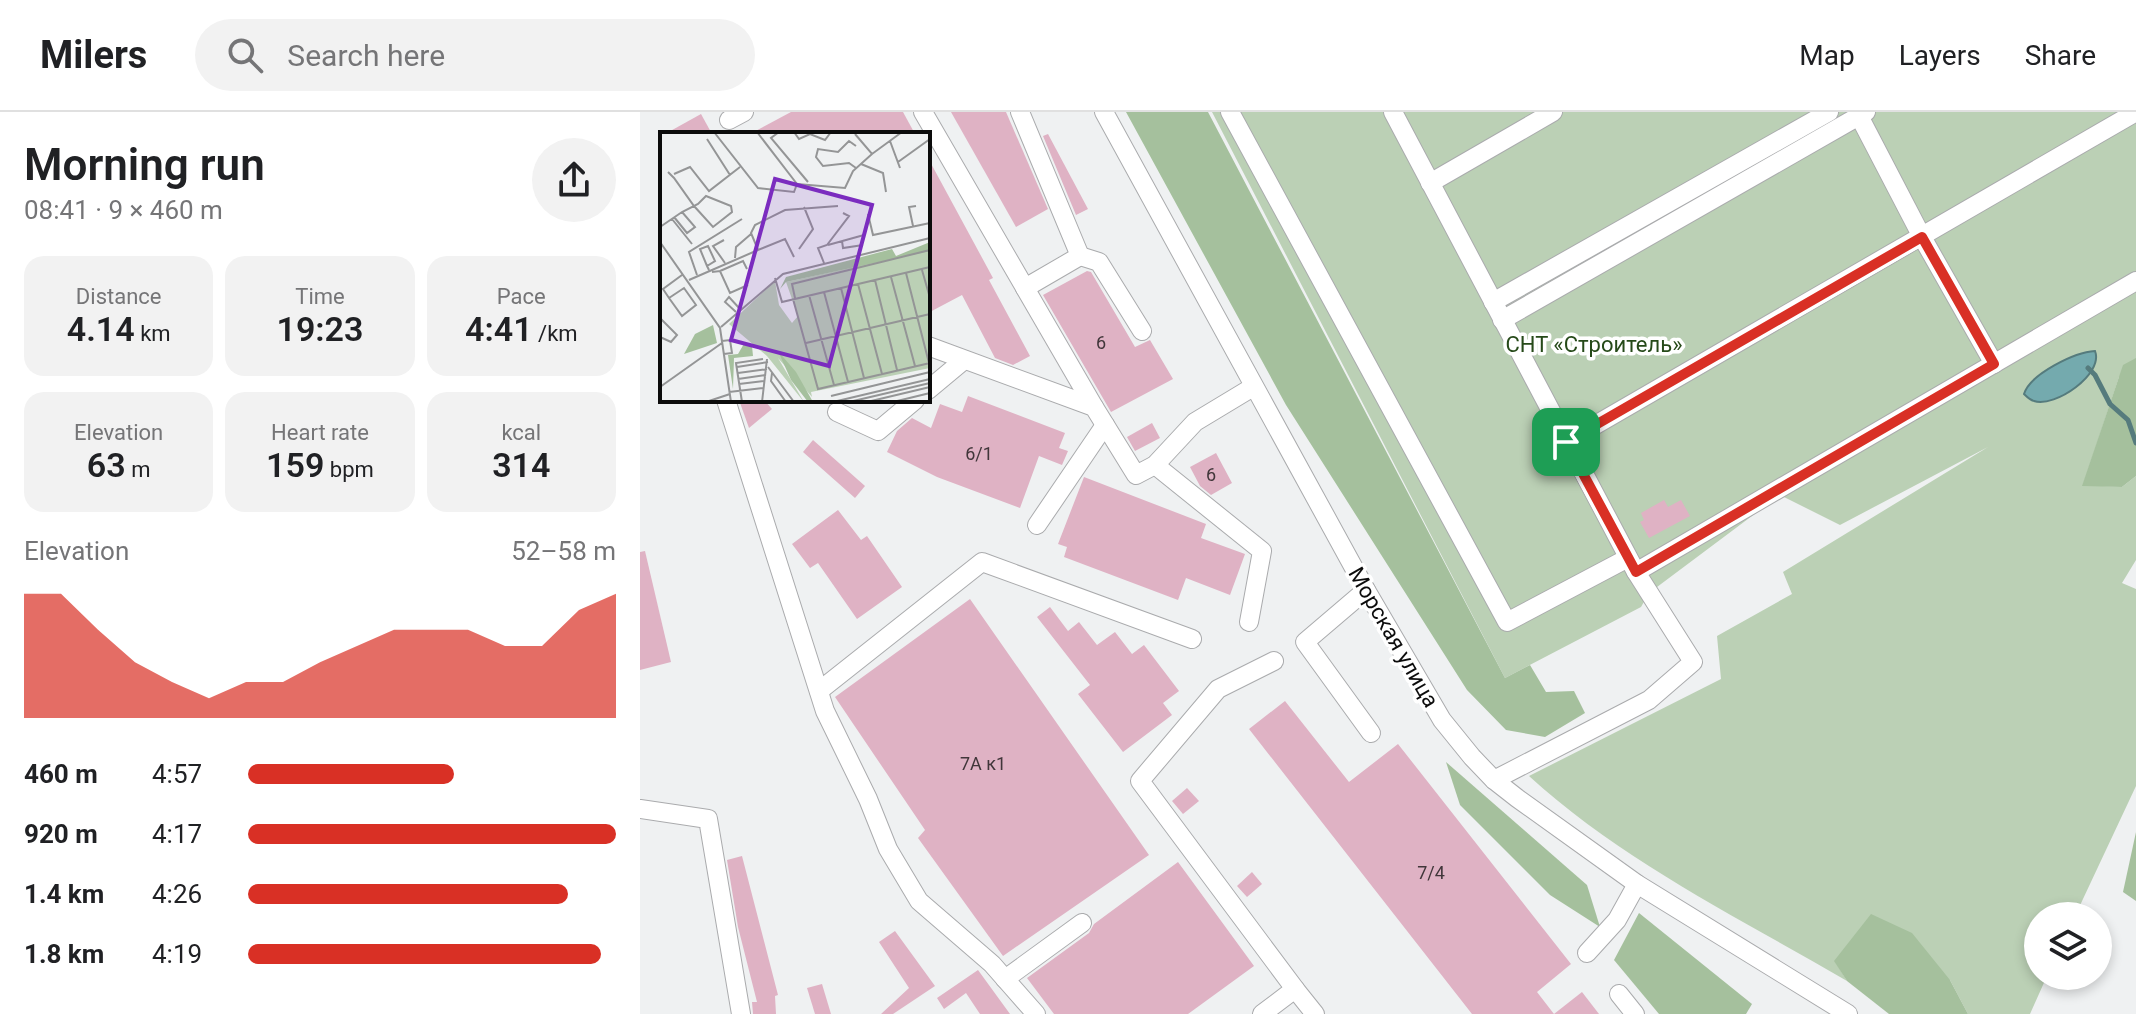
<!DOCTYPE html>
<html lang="en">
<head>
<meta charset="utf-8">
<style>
	:root { --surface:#fff; --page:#f2f2f2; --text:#202124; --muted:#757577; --line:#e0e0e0; --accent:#d93025 }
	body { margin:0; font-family:Roboto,sans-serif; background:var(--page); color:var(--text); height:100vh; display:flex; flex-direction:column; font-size:30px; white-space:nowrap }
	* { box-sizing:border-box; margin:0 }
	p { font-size:26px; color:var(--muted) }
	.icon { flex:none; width:44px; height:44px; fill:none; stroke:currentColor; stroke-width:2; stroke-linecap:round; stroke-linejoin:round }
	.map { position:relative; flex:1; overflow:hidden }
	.panel { display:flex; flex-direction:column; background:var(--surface); width:640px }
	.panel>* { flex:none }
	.tools { position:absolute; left:1384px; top:790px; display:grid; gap:16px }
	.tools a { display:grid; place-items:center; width:88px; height:88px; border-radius:50%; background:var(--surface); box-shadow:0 4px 12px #0003; font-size:40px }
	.pin { position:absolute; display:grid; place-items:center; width:68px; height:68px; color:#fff; margin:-34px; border-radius:16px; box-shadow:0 4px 12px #0006 }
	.round { display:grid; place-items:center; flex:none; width:84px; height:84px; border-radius:42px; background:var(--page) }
	.overview { display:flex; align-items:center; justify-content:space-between; height:136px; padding:0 24px }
	h1 { font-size:44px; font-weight:600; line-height:60px }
	.stats { display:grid; grid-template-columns:repeat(3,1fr); gap:12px; height:136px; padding:8px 24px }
	.stats div { display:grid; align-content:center; border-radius:20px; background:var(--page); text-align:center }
	.stats b { font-size:34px; font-weight:600 }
	.stats small { font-size:22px; font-weight:400 }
	.stats p { font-size:22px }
	.chart { height:224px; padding:16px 24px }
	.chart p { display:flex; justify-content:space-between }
	.chart svg { width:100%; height:144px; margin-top:8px; fill:var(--accent); opacity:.7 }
	ul { padding:0 24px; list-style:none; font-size:26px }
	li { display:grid; grid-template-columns:128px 96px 1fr; align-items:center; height:60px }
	li i { height:20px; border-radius:10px; background:var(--accent) }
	header { display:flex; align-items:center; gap:48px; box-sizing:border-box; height:112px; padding:0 40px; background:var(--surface); border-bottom:2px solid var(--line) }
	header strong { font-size:38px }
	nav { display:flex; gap:44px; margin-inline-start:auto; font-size:28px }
	.search { width:560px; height:72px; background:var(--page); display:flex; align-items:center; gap:20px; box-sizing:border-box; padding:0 28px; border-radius:44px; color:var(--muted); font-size:30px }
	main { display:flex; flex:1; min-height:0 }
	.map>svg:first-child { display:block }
	.green { fill:#bbd0b5 }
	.forest { fill:#a5c09d }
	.water { fill:#74aaae; stroke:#557b7d; stroke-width:2 }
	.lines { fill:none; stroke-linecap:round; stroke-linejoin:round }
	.stream { stroke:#557b7d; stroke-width:5 }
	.building { fill:#dfb2c4 }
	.minor-casing { stroke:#aaabad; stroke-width:20 }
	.minor { stroke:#fff; stroke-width:18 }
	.route-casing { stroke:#fff; stroke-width:16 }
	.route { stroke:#d93025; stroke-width:10 }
	.labels { text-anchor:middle; stroke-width:7; stroke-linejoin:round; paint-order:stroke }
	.number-label { font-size:18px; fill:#41363a }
	.park-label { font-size:22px; fill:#264a19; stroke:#fff }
	.street-label { font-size:22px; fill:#0c0c0c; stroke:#fff }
	.inset-road { fill:none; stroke:#949596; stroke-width:2 }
	.view { fill:#7b2cbf; fill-opacity:0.15; stroke:#7b2cbf; stroke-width:4 }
	.inset-edge { fill:none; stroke:#0c0c0c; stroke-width:4 }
</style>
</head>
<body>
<header>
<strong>Milers</strong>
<div class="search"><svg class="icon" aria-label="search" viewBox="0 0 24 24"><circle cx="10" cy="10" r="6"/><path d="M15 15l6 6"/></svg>Search here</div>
<nav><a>Map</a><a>Layers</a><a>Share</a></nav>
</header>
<main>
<section class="panel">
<div class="overview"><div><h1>Morning run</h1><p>08:41 · 9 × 460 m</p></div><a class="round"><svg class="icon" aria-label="share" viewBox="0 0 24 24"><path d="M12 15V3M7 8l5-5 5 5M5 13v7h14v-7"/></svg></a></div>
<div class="stats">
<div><p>Distance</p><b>4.14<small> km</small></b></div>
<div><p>Time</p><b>19:23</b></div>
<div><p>Pace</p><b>4:41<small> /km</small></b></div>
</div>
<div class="stats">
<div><p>Elevation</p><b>63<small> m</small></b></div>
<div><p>Heart rate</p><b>159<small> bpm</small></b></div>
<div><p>kcal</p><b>314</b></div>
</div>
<div class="chart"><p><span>Elevation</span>52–58 m</p>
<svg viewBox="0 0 160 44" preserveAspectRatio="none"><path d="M0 44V6L10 6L20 17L30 27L40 33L50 38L60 33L70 33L80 27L90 22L100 17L110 17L120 17L130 22L140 22L150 11L160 6V44z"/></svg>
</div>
<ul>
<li><b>460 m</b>4:57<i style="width:56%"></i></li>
<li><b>920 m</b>4:17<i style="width:100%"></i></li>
<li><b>1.4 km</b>4:26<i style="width:87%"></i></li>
<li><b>1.8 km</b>4:19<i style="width:96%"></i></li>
</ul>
</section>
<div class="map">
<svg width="1496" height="902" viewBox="0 0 1496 902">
	<rect width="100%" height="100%" fill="#eff1f2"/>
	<!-- green -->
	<path class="green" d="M572 0H1496V256L1479 265 1443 373 1482 375 1496 364V448L1482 471 1496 477V674L1435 804H1398V864H1407L1390 902H1328L1310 868 1195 849 1207 869C1099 806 982 749 889 664L1081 567 1077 524 1152 482 1143 460 1348 335 1200 413 1140 383 1009 481 1001 495 865 566Z"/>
	<!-- forest -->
	<g class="forest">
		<path d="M486 0H568L865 566 890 553 906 580 934 579 945 601 905 625 866 618 827 578 646 293Z"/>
		<path d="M1496 246V364L1482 375 1442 374 1483 253Z"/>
		<path d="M806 650 947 773 960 815 910 783 820 693Z"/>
		<path d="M1496 720V789L1483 780Z"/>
		<path d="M999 801 1112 892 1106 902H1019L974 848Z"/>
		<path d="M1231 802 1272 821 1310 868 1328 902H1249L1207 869 1194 849Z"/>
	</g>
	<!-- water -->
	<path class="water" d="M1455 239C1464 262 1415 296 1394 289 1390 288 1387 285 1384 282 1390 262 1435 240 1455 239Z"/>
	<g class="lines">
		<!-- stream -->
		<path class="stream" d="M1448 256 1455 263 1470 292 1488 308 1496 331"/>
	</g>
	<!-- building -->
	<g class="building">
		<path d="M151 0H263L275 22H110Z"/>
		<path d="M311 0H366L408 97 376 115Z"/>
		<path d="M61 2 72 22H25Z"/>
		<path d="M408 22 448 97 436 103 403 24Z"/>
		<path d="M288 46 353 166 349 168 390 244 373 253 355 246 322 183 288 201Z"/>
		<path d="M447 159 451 160 495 235 510 228 533 267 471 300 403 183Z"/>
		<path d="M328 284 425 321 419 336 428 339 422 353 399 344 380 396 297 365 247 340 257 319 272 306 291 316 300 292 322 300Z"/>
		<path d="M99 288H124L132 297 109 316Z"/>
		<path d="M512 311 520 326 495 339 487 325Z"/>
		<path d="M173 328 225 374 215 386 163 340Z"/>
		<path d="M576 341 592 371 571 383 560 374 550 355Z"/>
		<path d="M444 365 566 412 561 426 605 442 590 483 546 466 538 488 424 445 427 435 418 432Z"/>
		<path d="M1024 388 1028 395 1041 388 1050 404 1009 426 1000 410 1004 408 1001 401Z"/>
		<path d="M198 398 221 428 227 424 262 475 217 507 178 451 170 456 152 432Z"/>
		<path d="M5 439 31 550 0 558V440Z"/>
		<path d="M330 487 509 743 363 844 278 726 285 718 195 585Z"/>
		<path d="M410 495 428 519 439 510 457 533 475 520 492 542 504 533 539 579 523 591 532 603 483 640 438 582 450 573 397 505Z"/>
		<path d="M645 589 709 670 758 632 931 852 897 880 914 902H832L609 617Z"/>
		<path d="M547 676 559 689 543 702 532 689Z"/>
		<path d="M102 744 138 883 135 884 136 902H113L112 890H117L98 815 87 748Z"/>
		<path d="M538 750 614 854 548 902H414L387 866 449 821 454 812Z"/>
		<path d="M612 760 622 772 607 785 597 774Z"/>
		<path d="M255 819 295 874 253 902H241L269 876 239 830Z"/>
		<path d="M338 858 370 902H340L326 881 304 897 297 886Z"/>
		<path d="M182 872 191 902H175L167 876Z"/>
		<path d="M942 880 959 902H914Z"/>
	</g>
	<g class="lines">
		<defs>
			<g id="minor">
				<path d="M283 0 454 295"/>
				<path d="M380 0 440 144 385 176"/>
				<path d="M464 0 726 478 802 608 832 645 854 668 877 686 997 772 1208 902"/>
				<path d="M590 0 867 510 988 446"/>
				<path d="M753 0 996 460 1053 550 1009 588 854 668"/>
				<path d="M1217 0 1282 125 1354 252"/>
				<path d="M89 8 104 0"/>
				<path d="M790 71 913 0"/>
				<path d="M440 144 459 150 502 219"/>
				<path d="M853 190 1189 0"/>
				<path d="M862 208 1226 0"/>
				<path d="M288 234 454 295 496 363 515 353 555 310 613 275"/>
				<path d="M288 278 324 248"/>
				<path d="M86 288 185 599 228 687 248 737 279 789 352 852 396 902"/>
				<path d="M197 300 238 319 275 288"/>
				<path d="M926 330 1496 0"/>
				<path d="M515 353 622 439 609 510"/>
				<path d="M397 413 465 313"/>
				<path d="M996 460 1496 169"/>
				<path d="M726 478 665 530 731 621"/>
				<path d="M179 579 342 450 552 527"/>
				<path d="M0 697 68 707 101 902"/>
				<path d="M947 841 977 808 997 772"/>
				<path d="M365 867 442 811"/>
				<path d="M655 877 675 902"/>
				<path d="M979 882 995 902"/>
				<path d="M622 902 655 877 500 669 578 577 634 549"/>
			</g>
		</defs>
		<!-- minor casing -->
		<use href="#minor" class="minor-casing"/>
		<!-- minor -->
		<use href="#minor" class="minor"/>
	</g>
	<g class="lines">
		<defs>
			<path id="route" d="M1282 125 1354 252 996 460 926 330Z"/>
		</defs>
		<!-- route casing -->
		<use href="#route" class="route-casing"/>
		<!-- route -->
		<use href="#route" class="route"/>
	</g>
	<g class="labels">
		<!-- number labels -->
		<g class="number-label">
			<text x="461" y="237">6</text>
			<text x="339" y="348">6/1</text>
			<text x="571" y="369">6</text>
			<text x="343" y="658">7А к1</text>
			<text x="791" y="767">7/4</text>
		</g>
		<!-- park labels -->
		<g class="park-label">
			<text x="954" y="240">СНТ «Строитель»</text>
		</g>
		<!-- street labels -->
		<g class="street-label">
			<text transform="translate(754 525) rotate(60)" y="8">Морская улица</text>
		</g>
	</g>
	<!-- overview -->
	<g transform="translate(20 20)">
		<rect width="270" height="270" fill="#eff1f2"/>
		<path d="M270 118V236L151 260 152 265 118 226 144 270 107 224 69 192 115 149 119 173 132 191 138 184 126 150Z" fill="#bbd0b5"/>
		<path d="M270 110V119L126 150 120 157 126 145 232 117 236 124ZM53 193 57 211 24 222 35 202ZM85 210 92 214 93 224 74 226 73 257 68 223 78 222ZM118 219 136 240 153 270H148L131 248Z" fill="#a5c09d"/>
		<path class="inset-road" d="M54 0 98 56 134 60 137 52M97 0 137 52M119 0 111 6 148 50M134 0 139 7 150 2 165 8 171 0M195 2 212 22 242 0M47 7 70 43M230 9 240 36M196 14 189 9 178 20 158 17 156 25 163 34 189 31 196 36M238 30 270 7M201 32 223 41 226 60M14 42 30 35 49 59 80 35M137 52 185 56 193 39 212 22M208 82 213 103 270 91M14 85 27 101 35 95 22 80M12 87 32 112M253 94 249 75 256 74M0 95 22 80 38 72 46 64 71 74 72 80 53 95 34 74 14 46 8 40M64 108 53 114 65 131M182 109 183 116 203 113M0 110 60 196 71 270M168 113 204 103M139 117 153 97 144 75M134 125 125 107 98 118 91 101 95 93 125 78 178 74M75 126 76 115 91 102M164 131 158 116 167 113 189 84 183 81M47 134 55 129 48 114 40 117 47 134 49 138M262 138 270 166M60 139 83 129 87 137M52 140 60 139 70 161 88 153M246 141 269 231M37 143 29 120 82 87M231 145 255 234M115 146 122 170 270 135M29 148 98 118M215 148 237 238M198 152 222 242M181 156 204 246M164 160 188 250M149 163 174 253M9 166 24 156 36 173 22 184 9 166 3 157 22 143M135 166 132 152 270 118M133 167 158 257 270 231M76 180 65 170 69 165 80 177M0 186 17 203 11 210 0 205M61 195 123 142 270 106M62 209 70 208 72 221 64 222M146 211 270 182M77 235 108 230M108 235 134 270M78 241 107 237M112 241 111 249 126 270M78 247 106 243M79 252 104 249M0 255 62 211M69 260 103 256M171 264 270 240M46 270 70 262M82 270 76 231 103 227M102 270 107 227M173 270 270 247M189 270 270 251M207 270 270 255M233 270 270 261"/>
		<path class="view" d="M115 47 212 73 169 234 71 208Z"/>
		<rect width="270" height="270" class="inset-edge"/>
	</g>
</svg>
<div class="tools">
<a><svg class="icon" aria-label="layers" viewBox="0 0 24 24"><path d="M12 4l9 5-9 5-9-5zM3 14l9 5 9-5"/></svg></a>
</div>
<div class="pin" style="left:926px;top:330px;background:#1e9e55"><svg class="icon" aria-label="arrive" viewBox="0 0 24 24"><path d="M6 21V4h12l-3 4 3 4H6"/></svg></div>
</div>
</main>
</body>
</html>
